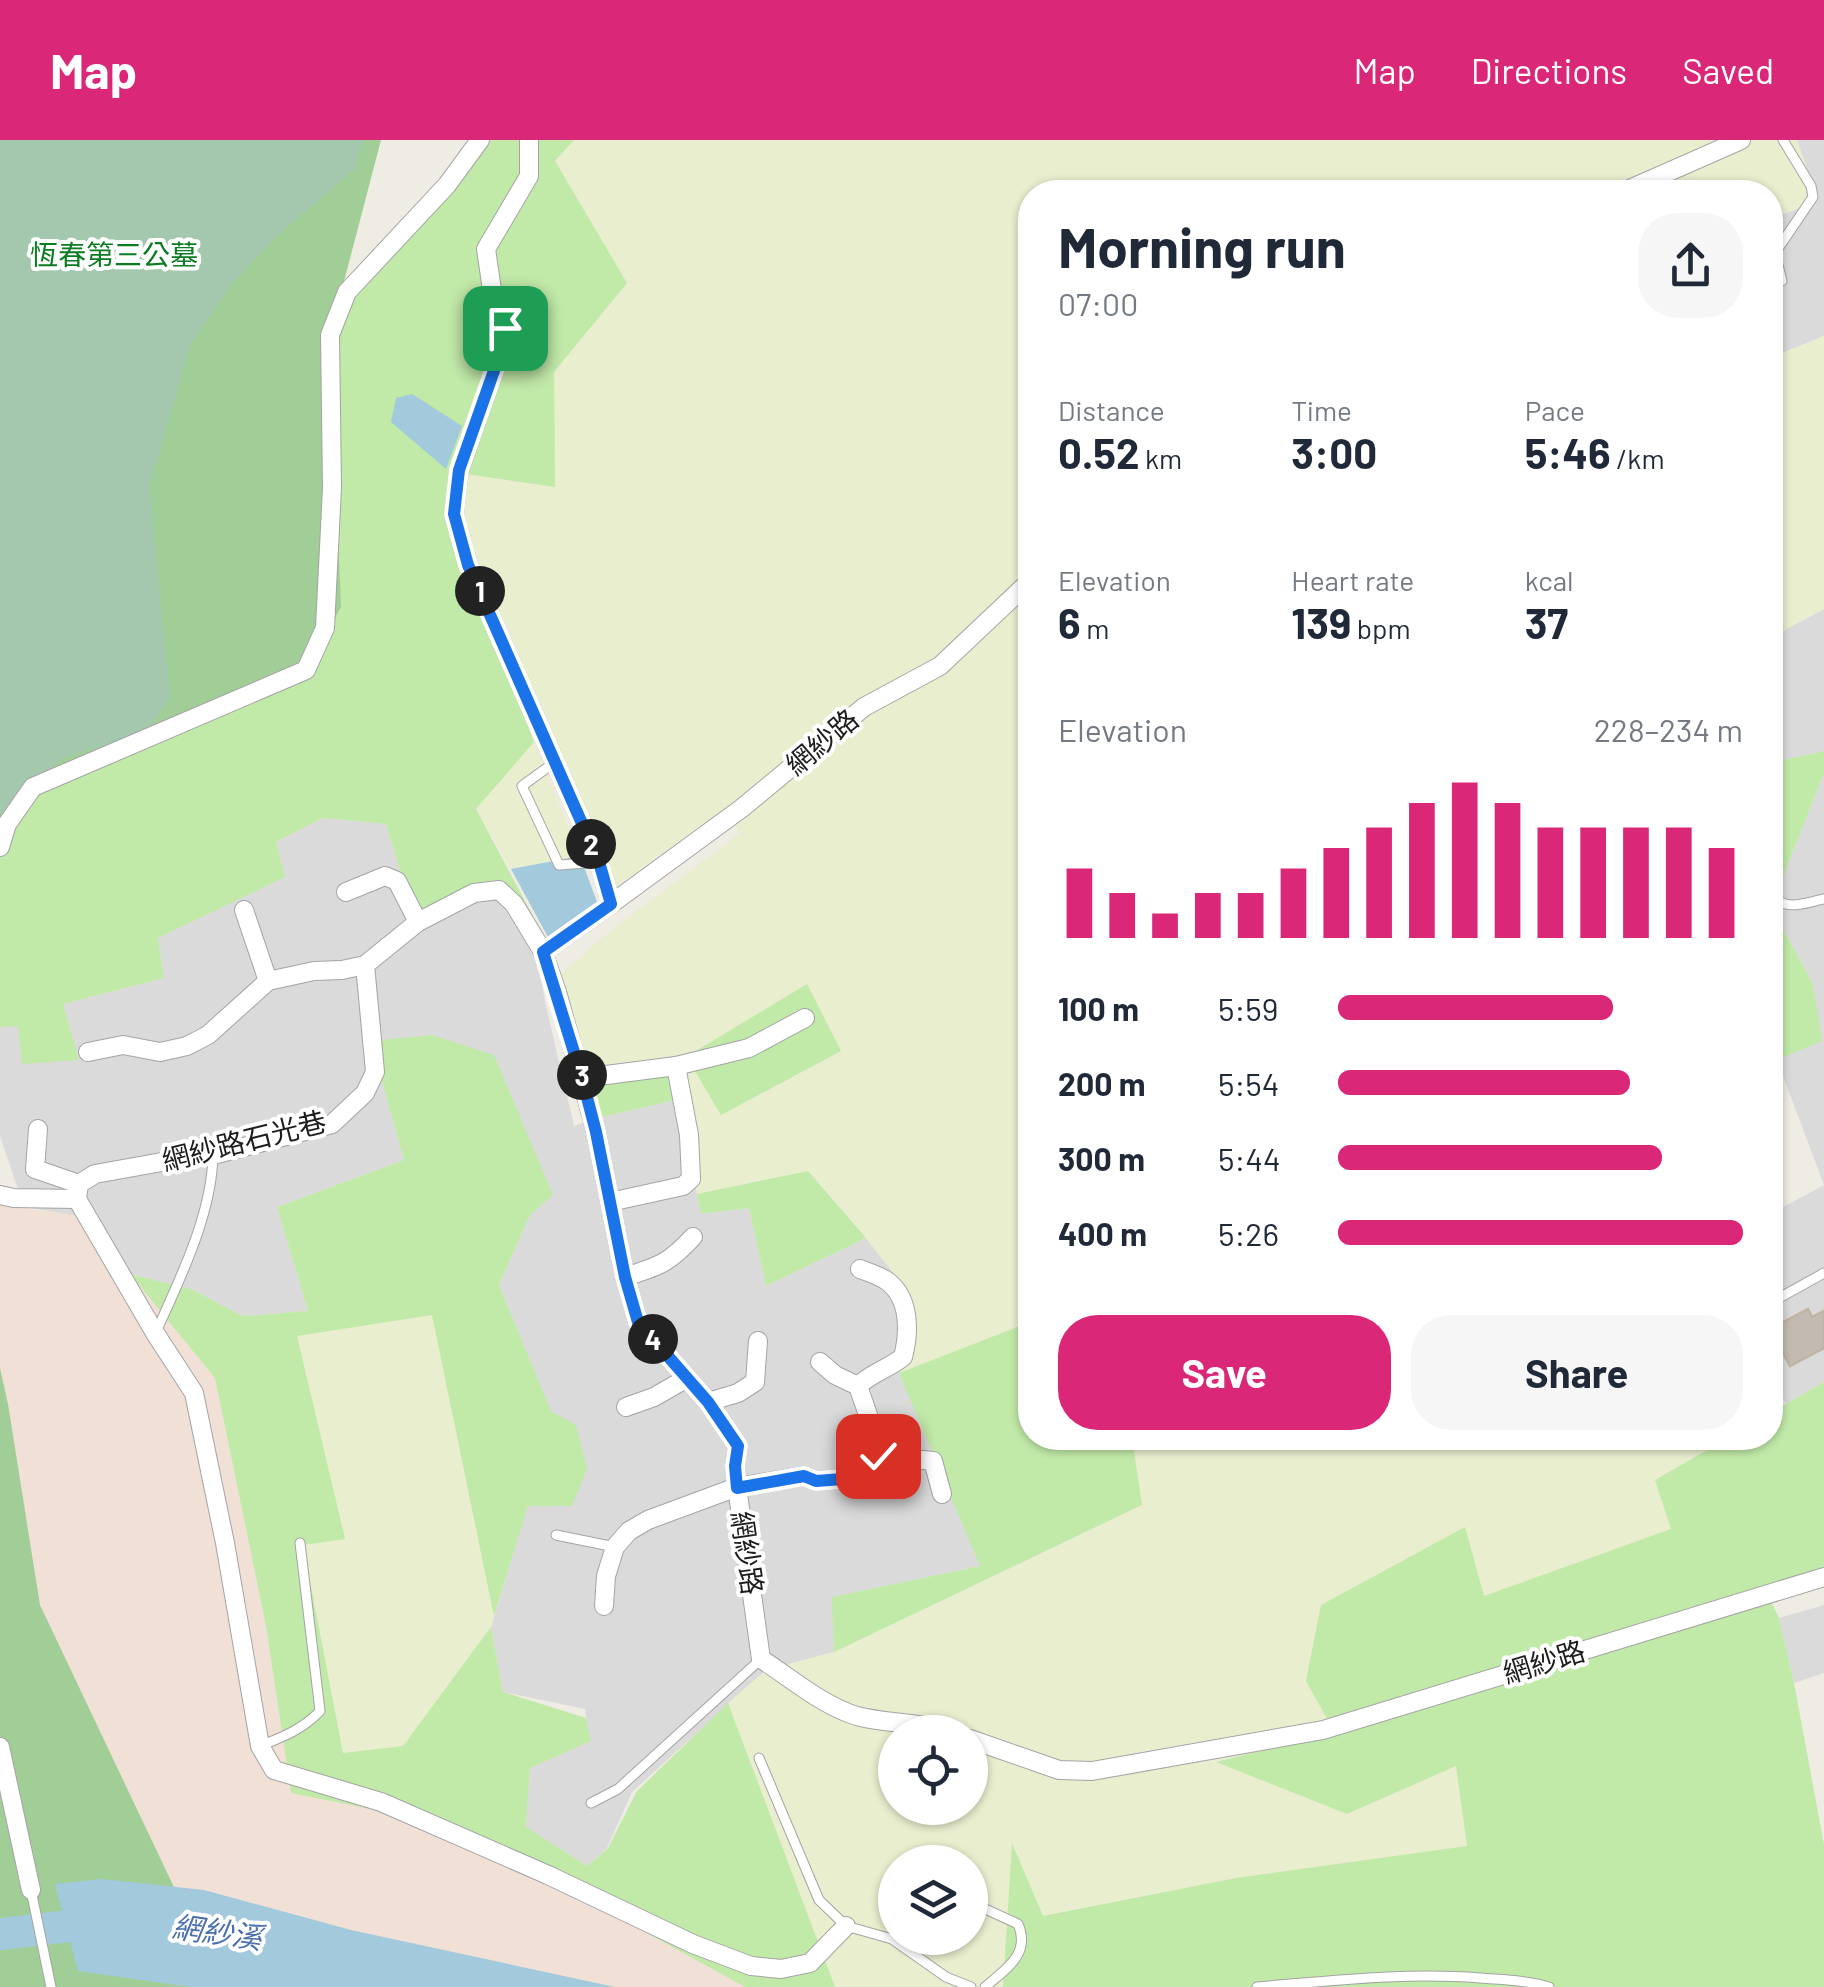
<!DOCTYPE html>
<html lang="en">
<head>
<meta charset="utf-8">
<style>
	:root { --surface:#fff; --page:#f6f6f7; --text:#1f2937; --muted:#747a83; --accent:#db2777 }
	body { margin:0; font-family:Barlow,"Noto Sans TC",sans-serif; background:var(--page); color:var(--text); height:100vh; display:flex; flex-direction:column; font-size:38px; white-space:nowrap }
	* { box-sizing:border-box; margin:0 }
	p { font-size:32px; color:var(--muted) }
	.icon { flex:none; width:55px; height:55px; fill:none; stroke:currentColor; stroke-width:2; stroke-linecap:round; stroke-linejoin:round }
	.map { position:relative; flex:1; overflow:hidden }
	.drawer { position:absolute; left:1018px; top:40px; width:765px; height:1270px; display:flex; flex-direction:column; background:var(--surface); border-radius:40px; box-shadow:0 2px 8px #0004 }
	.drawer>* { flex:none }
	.controls { position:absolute; left:878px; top:1575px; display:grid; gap:20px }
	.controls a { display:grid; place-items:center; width:110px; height:110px; border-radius:50%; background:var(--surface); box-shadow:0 2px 8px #0004; font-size:50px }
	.pin { position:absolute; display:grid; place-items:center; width:85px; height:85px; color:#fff; margin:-42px; border-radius:20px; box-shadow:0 5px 15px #0006 }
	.km { position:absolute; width:50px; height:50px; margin:-25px; border-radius:50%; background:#222; color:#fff; font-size:28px; line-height:50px; text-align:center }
	.round { display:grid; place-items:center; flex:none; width:105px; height:105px; border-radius:40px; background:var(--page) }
	.head { display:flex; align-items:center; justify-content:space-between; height:170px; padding:0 40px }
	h1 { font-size:55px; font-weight:700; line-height:75px }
	.stats { display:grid; grid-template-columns:repeat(3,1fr); gap:15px; height:170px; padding:10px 40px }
	.stats div { display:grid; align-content:center }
	.stats b { font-size:42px; font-weight:700 }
	.stats small { font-size:28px; font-weight:400 }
	.stats p { font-size:28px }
	.chart { height:280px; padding:20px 40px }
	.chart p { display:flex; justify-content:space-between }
	.chart svg { width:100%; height:180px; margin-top:10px; stroke:var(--accent); stroke-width:6 }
	.primary-button { display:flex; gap:20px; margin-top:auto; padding:20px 40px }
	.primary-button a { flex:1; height:115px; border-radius:40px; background:var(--accent); color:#fff; font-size:40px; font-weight:700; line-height:115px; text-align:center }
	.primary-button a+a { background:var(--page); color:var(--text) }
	ul { padding:0 40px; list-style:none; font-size:32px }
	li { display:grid; grid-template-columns:160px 120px 1fr; align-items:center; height:75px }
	li i { height:25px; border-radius:12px; background:var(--accent) }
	header { display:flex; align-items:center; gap:60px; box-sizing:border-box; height:140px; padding:0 50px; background:var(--accent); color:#fff }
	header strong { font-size:48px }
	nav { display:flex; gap:55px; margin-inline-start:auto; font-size:35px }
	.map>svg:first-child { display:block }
	.residential { fill:#dbdada }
	.military { fill:#f1e0d6 }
	.farmland { fill:#e8eece; fill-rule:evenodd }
	.grass { fill:#c1e9a8 }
	.forest { fill:#a1ce97 }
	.cemetery { fill:#a4c8ad }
	.water { fill:#a3c9dd }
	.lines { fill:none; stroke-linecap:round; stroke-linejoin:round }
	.river { stroke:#a3c9dd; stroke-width:32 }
	.building { fill:#c3bbb2; stroke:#c0b4a5; stroke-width:2.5 }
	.service-casing { stroke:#a4a4a4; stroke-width:11 }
	.minor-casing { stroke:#a4a4a4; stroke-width:20 }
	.service { stroke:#fff; stroke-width:9 }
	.minor { stroke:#fff; stroke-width:18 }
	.route-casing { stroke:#fff; stroke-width:20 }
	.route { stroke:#1a73e8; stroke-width:12 }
	.labels { text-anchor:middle; stroke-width:8; stroke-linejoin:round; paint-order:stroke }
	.park-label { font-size:28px; fill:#0b7c21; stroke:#fff }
	.street-label { font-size:28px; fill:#1d1d1d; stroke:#fff }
	.water-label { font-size:30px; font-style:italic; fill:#4970ad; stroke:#fff }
</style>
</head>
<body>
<header>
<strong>Map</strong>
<nav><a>Map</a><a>Directions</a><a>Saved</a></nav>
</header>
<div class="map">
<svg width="1824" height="1847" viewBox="0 0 1824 1847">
	<rect width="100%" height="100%" fill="#efece3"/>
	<!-- residential -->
	<g class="residential">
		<path d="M1797 0H1824V196L1770 218V79L1818 61Z"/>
		<path d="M1824 469V611L1770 623V497Z"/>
		<path d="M1824 633V1045L1777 920 1813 844 1771 767Z"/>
		<path d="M323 678 386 684 418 789 444 775 485 759 498 758 539 825 545 862 574 986 593 979 680 959 701 1074 749 1068 766 1146 866 1098 899 1140 907 1223 899 1234 989 1424 833 1457 834 1512 766 1530 632 1652 607 1708 587 1726 526 1688 530 1628 590 1601 585 1569 503 1552 491 1487 528 1365 551 1272 499 1145 530 1075 380 934 404 1020 277 1067 308 1171 243 1176 191 1149 130 1134 95 1079 24 1067 0 996V887L18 885 78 920 63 864 164 838 158 798 284 737 276 702Z"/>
		<path d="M1824 1045V1242L1786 1264 1770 1233V1074Z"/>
		<path d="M1824 1465V1533L1794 1543 1779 1478Z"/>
	</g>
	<!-- military -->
	<path class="military" d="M0 1064 95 1079 130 1134 215 1238 266 1486 291 1653 450 1685 745 1847H0Z"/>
	<!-- farmland -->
	<g class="farmland">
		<path d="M574 0H1797L1818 61 1770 79V52H1030V1182L899 1233 907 1223 899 1140 866 1098 808 1031 697 1054 680 959 668 938 695 931 841 911 807 845 686 917 588 944 561 834 615 787 739 694 729 665 613 749 457 377 466 334 554 347V232L627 143 554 21Z"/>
		<path d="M1824 196V469L1770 498V218Z"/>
		<path d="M534 602 580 716 511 729 476 669Z"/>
		<path d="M432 1174 494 1476 491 1487 403 1606 343 1613 302 1405 344 1399 297 1196Z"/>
		<path d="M1132 1298H1728L1655 1340 1671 1389 1484 1457 1465 1388 1335 1593 1264 1612 1191 1625 1216 1622 1347 1674 1456 1626 1467 1706 1236 1738 1043 1776 1013 1705 1003 1847H835L728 1563 766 1530 834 1512 1141 1366ZM895 1592H970V1668H895ZM895 1722H970V1798H895Z"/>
	</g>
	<!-- grass -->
	<g class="grass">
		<path d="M469 0H574L555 21 627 143 554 232 555 347 466 334 457 377 466 429 534 602 476 669 554 816 543 824 498 758C470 761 443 776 418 789L386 684 323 678 276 702 285 737 158 798 164 838 63 864 79 920 22 924 18 886 0 887V706L7 684 66 631 330 195 347 152 447 45Z"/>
		<path d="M1824 611V633L1771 767 1813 844 1822 901 1777 920 1770 931V623Z"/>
		<path d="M807 844 841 911 721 975 695 931 668 938 680 959 593 979 588 944 686 917Z"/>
		<path d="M432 895 494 915 553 1055 530 1075 499 1145 551 1271 576 1285 587 1329 572 1366H528L494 1476 432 1175 297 1196 345 1399 303 1405 343 1613 403 1606 491 1487 503 1552 586 1578 591 1601 530 1628 526 1687 587 1726 608 1708 637 1651 728 1563 835 1847H745L450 1685 291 1653 266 1486 215 1238 130 1134 191 1149 243 1176 308 1171 277 1067 404 1020 380 934V900Z"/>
		<path d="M808 1031 866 1098 766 1146 749 1068 701 1074 697 1054Z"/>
		<path d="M1030 1182V1298H1132L1142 1365 834 1512 832 1457 980 1426 899 1233Z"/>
		<path d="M1824 1242V1433L1767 1453 1779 1478 1794 1543 1824 1705V1847H1003L1012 1703 1043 1776 1236 1738 1467 1706 1456 1626 1347 1674 1216 1622 1335 1593 1306 1541 1321 1465 1465 1387 1484 1456 1671 1389 1655 1340 1728 1298H1770V1273Z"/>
	</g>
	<!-- forest -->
	<g class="forest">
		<path d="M0 0H381L330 195 341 467 306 530 66 631 7 684 0 707Z"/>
		<path d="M0 1228 8 1264 40 1465 219 1842 239 1847H0Z"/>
	</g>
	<!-- cemetery -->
	<path class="cemetery" d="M0 0H363L355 29 275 98 231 145 191 204 150 345 162 480 171 557 146 592 63 618 21 653 0 674Z"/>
	<!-- water -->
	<g class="water">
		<path d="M412 254 462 286 446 329 391 282 396 258Z"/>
		<path d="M580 716 600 770 549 799 511 729Z"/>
		<path d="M101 1739 204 1750 351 1790 615 1847H191L78 1831 55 1744Z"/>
	</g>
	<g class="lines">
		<!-- river -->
		<path class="river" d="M0 1794 78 1785 110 1784"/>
	</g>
	<!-- building -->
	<path class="building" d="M1808 1169 1812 1177 1824 1171V1208L1790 1226 1770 1189Z"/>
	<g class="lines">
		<defs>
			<g id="service">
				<path d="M1782 141 1775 113 1813 57 1811 46 1783 0"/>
				<path d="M555 622 522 646 559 725 599 722"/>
				<path d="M1770 752C1783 773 1804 763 1824 759"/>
				<path d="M1770 1163 1824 1133"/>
				<path d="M156 1192C180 1139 212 1074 213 1015"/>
				<path d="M556 1395 615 1407"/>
				<path d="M260 1606C283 1597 303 1589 320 1571L300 1403"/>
				<path d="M759 1618 819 1760 846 1786 892 1799 946 1837 971 1847"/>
				<path d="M591 1663 618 1649 761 1519"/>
				<path d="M31 1750 51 1847"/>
				<path d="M970 1762 1018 1784C1031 1814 1006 1829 985 1847"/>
				<path d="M1257 1847C1331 1841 1405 1832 1480 1838 1504 1840 1525 1840 1549 1847"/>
			</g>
			<g id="minor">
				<path d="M529 0V36L486 109 492 150 505 187 496 225 459 331 454 374 468 425 599 722 611 764 543 812"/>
				<path d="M1623 52 1741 0"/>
				<path d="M0 707 7 684 33 647 306 530 325 488 332 348 330 195 347 152 447 45 480 0"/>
				<path d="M346 752 385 736 397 741 418 782"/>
				<path d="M611 764 742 668 864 567 940 526 1030 441"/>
				<path d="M244 770 268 841"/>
				<path d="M88 912 123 905 160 912 187 906 208 895 268 841 314 831 342 830 365 825 418 782 474 753 499 750 514 764 543 812 557 852 596 992 625 1137 638 1182 708 1262 738 1306 735 1326 737 1347 761 1519C791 1538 823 1566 857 1576 887 1584 920 1582 951 1592"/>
				<path d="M583 938 676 926 749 908 805 878"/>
				<path d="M38 989 35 1029 79 1044"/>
				<path d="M0 1055 14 1058 77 1059 79 1044 95 1034 201 1015H213L332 984 365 953 375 932 365 825"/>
				<path d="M77 1059 155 1193 194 1253 225 1403 260 1606 274 1630 381 1662 548 1735 693 1804 751 1826 781 1829 810 1823 846 1786"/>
				<path d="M610 1062 683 1046 691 1039 689 995 676 926"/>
				<path d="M625 1137C659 1126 668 1124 693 1097"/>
				<path d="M820 1222 835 1235 858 1246"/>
				<path d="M708 1262 738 1253 755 1242 758 1201"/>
				<path d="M626 1267 654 1257 687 1238"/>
				<path d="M878 1316 933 1321 942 1354"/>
				<path d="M604 1466 606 1436 615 1407 629 1391 648 1380 737 1347 804 1336 816 1341 843 1339 878 1316 876 1298 858 1246C871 1233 888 1229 903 1217 910 1190 910 1155 884 1139 877 1135 868 1132 860 1129"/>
				<path d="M970 1599 1059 1630 1092 1631 1323 1590 1824 1437"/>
				<path d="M0 1607 31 1750"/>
			</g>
		</defs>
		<!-- service casing -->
		<use href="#service" class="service-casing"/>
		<!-- minor casing -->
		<use href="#minor" class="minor-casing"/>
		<!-- service -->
		<use href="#service" class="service"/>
		<!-- minor -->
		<use href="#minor" class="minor"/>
	</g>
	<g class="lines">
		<defs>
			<path id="route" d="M505 188 496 225 459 330 454 374 468 425 599 722 611 764 543 812 582 938 596 992 625 1137 638 1182 708 1262 738 1306 735 1326 737 1348 804 1336 816 1341 843 1339 878 1316"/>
		</defs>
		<!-- route casing -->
		<use href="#route" class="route-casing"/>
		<!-- route -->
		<use href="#route" class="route"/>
	</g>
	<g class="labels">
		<!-- park labels -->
		<g class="park-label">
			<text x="114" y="125">恆春第三公墓</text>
		</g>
		<!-- street labels -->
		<g class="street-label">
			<text transform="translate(822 602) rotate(-40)" y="10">網紗路</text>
			<text transform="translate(244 1001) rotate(-14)" y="10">網紗路石光巷</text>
			<text transform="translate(747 1413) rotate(82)" y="10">網紗路</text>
			<text transform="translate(1544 1522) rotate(-17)" y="10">網紗路</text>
		</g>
		<!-- water labels -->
		<g class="water-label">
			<text transform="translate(217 1793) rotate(8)" y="10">網紗溪</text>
		</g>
	</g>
</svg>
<div class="controls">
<a><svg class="icon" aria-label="locate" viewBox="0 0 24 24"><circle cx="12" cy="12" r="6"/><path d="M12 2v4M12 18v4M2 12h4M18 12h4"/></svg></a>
<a><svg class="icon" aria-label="layers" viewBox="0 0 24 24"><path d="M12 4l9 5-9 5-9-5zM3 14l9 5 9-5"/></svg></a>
</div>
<div class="pin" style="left:505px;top:188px;background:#1e9e55"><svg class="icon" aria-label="arrive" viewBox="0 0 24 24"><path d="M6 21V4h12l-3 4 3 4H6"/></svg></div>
<div class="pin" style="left:878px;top:1316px;background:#d93025"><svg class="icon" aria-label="check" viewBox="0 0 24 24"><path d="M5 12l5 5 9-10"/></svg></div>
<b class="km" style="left:480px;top:451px">1</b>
<b class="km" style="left:591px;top:704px">2</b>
<b class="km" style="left:582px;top:935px">3</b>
<b class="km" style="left:653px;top:1199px">4</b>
<section class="drawer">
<div class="head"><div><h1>Morning run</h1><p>07:00</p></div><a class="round"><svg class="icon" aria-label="share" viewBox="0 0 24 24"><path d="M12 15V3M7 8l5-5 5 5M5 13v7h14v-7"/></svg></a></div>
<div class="stats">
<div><p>Distance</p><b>0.52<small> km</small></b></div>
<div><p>Time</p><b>3:00</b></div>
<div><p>Pace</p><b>5:46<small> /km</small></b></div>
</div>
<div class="stats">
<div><p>Elevation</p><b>6<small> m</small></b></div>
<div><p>Heart rate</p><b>139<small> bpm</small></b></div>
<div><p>kcal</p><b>37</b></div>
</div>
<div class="chart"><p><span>Elevation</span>228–234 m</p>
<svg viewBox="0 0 160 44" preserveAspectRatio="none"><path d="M5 44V27M15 44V33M25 44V38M35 44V33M45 44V33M55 44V27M65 44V22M75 44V17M85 44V11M95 44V6M105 44V11M115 44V17M125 44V17M135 44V17M145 44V17M155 44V22"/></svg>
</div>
<ul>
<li><b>100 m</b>5:59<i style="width:68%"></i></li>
<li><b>200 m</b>5:54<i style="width:72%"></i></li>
<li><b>300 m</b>5:44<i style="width:80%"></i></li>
<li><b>400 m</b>5:26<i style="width:100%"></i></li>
</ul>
<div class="primary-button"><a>Save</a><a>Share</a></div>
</section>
</div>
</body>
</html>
